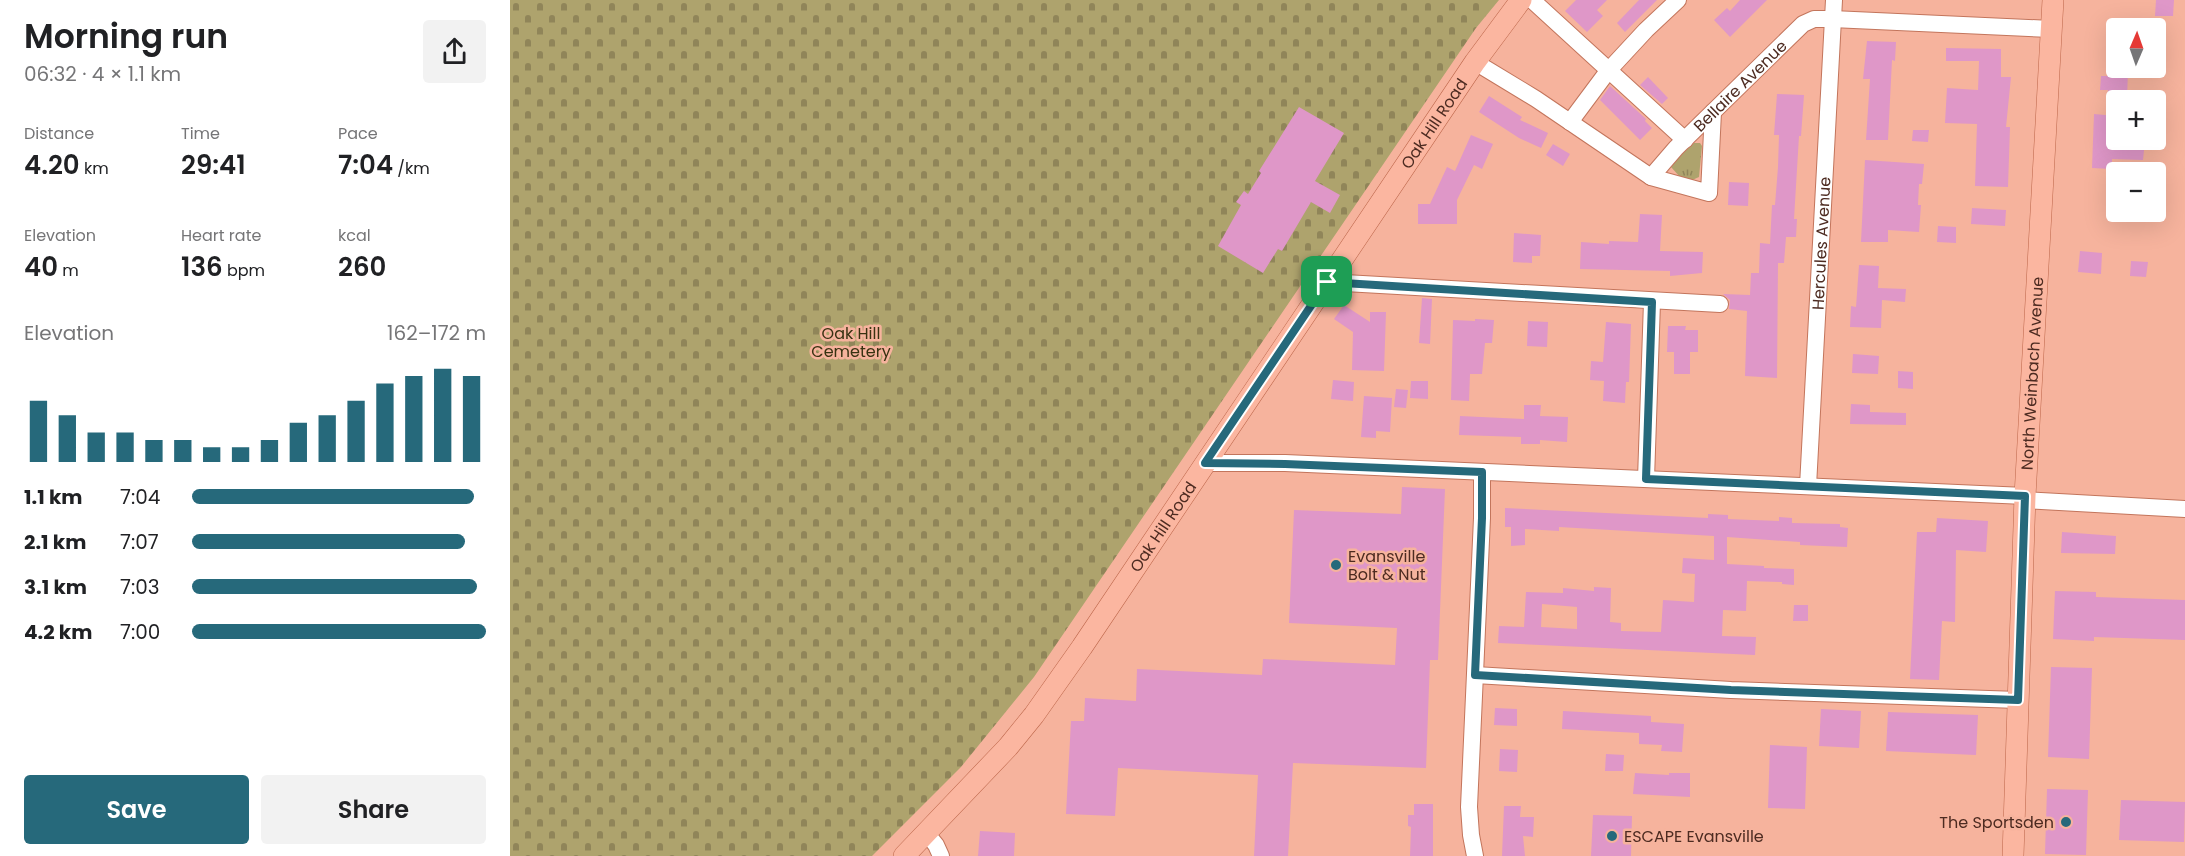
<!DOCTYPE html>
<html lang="en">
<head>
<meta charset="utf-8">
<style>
	:root { --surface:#fff; --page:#f2f2f2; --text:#202124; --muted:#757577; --accent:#26697b }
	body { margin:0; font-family:Poppins,sans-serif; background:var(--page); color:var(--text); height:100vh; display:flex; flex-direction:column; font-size:22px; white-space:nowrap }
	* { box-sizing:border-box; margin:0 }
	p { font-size:20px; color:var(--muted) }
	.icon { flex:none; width:33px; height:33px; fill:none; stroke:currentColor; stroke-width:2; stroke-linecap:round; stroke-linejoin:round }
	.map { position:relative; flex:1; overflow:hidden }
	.side { display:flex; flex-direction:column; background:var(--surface); width:510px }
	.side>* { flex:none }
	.needle { width:39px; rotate:2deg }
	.fabs { position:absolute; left:1596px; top:18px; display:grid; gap:12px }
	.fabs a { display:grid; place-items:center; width:60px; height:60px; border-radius:6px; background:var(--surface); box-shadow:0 6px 24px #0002; font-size:30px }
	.pin { position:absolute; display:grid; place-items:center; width:51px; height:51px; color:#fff; margin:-26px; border-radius:12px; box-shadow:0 3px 9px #0006 }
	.round { display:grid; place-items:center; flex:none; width:63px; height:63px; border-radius:6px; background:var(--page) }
	.head { display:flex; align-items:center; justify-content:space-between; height:102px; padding:0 24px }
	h1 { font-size:33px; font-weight:600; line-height:45px }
	.metrics { display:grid; grid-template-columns:repeat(3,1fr); gap:9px; height:102px; padding:6px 24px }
	.metrics div { display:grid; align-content:center }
	.metrics b { font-size:26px; font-weight:600 }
	.metrics small { font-size:16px; font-weight:400 }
	.metrics p { font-size:16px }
	.chart { height:168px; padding:12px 24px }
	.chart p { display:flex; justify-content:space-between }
	.chart svg { width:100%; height:108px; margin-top:6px; stroke:var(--accent); stroke-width:6 }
	.cta { display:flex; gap:12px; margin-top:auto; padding:12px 24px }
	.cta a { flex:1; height:69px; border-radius:6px; background:var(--accent); color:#fff; font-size:24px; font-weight:600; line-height:69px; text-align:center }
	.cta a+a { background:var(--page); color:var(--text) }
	ul { padding:0 24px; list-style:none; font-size:20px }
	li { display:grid; grid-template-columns:96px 72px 1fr; align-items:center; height:45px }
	li i { height:15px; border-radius:8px; background:var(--accent) }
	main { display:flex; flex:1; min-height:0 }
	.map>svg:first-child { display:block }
	.grass { fill:url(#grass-tufts) }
	.cemetery { fill:url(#cemetery-stones) }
	.building { fill:#df97c8; fill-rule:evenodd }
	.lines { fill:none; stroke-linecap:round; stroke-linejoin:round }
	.minor-casing { stroke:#c3755c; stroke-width:18 }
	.major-casing { stroke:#bc664a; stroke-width:22 }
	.minor { stroke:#fff; stroke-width:16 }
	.major { stroke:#fbb6a0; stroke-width:21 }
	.route-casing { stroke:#fff; stroke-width:12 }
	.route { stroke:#26697b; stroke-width:8 }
	.poi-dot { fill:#26697b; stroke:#f6b39d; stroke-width:2 }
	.labels { text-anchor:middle; stroke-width:5; stroke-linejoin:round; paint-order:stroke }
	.street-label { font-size:16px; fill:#4d2b21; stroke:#f6b39d }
	.park-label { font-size:16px; fill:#383211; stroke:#f6b39d }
	.poi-label { font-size:16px; fill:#4d2b21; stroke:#f6b39d; text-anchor:start }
</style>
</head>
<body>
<main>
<section class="side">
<div class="head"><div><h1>Morning run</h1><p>06:32 · 4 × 1.1 km</p></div><a class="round"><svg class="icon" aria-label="share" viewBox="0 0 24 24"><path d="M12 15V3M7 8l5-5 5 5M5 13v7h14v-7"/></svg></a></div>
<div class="metrics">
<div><p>Distance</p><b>4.20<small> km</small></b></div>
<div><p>Time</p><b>29:41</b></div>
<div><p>Pace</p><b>7:04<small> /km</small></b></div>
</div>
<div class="metrics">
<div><p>Elevation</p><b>40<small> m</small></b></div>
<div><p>Heart rate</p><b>136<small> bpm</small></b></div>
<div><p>kcal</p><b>260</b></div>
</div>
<div class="chart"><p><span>Elevation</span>162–172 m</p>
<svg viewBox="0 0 160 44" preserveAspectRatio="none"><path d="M5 44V19M15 44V25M25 44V32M35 44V32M45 44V35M55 44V35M65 44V38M75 44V38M85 44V35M95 44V28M105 44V25M115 44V19M125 44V12M135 44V9M145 44V6M155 44V9"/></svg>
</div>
<ul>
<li><b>1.1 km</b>7:04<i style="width:96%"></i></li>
<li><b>2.1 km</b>7:07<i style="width:93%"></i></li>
<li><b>3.1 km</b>7:03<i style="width:97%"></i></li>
<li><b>4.2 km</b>7:00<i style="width:100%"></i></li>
</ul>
<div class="cta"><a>Save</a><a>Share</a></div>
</section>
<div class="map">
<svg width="1675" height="856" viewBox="0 0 1675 856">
	<defs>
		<pattern id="grass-tufts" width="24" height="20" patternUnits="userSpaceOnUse" patternTransform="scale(1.5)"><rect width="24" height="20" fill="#aea36d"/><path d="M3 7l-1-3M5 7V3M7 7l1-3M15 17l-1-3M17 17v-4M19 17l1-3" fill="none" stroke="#908559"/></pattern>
		<pattern id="cemetery-stones" width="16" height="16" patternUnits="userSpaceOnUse" patternTransform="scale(1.5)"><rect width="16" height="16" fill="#aea36d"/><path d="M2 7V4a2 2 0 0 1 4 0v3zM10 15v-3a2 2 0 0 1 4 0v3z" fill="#908559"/></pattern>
	</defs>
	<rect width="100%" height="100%" fill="#f6b39d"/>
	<!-- grass -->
	<path class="grass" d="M1184 143H1190L1192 146 1189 177 1180 181 1170 177 1161 167 1162 163Z"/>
	<!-- cemetery -->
	<path class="cemetery" d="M0 0H989L966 28 524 677 451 767 362 856H0Z"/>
	<!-- building -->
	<g class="building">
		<path d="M1066 0H1097L1087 10 1093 16 1077 32 1055 11Z"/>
		<path d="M1129 0H1147L1115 32 1107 23Z"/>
		<path d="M1230 0H1257L1220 37 1204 20 1217 8 1220 11Z"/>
		<path d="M1646 0H1664L1663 16H1645Z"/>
		<path d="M1357 41 1386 42 1385 61 1382 60 1378 140H1356L1360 79H1353Z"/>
		<path d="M1436 48 1491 49V77H1501L1496 127H1500L1498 187 1465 186 1467 124 1435 123 1437 88 1468 90 1469 61H1436Z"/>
		<path d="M1599 68H1618L1617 100H1597L1598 90H1590L1591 76H1598Z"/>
		<path d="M1138 77 1158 98 1152 104 1130 85Z"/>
		<path d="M1100 86 1136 119 1135 121 1142 128 1130 140 1090 100Z"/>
		<path d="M1267 94 1294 95 1291 136H1289L1284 219H1287L1286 237H1276L1274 263H1268L1267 378 1235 376 1237 311 1219 309 1220 300 1213 294 1240 295 1241 273H1249L1250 243 1260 244 1262 205H1265L1268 167 1269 135H1264Z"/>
		<path d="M979 96 1012 117 1010 120 1038 133 1031 148 1009 138 969 112Z"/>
		<path d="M789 107 834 133 805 181 830 195 820 213 801 202 772 251 768 249 753 273 708 246 731 205 726 202 734 191 738 194 751 173 749 171Z"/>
		<path d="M1584 114 1606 116V140H1635L1633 160 1602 159V169L1582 168Z"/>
		<path d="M1403 130H1419L1418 142 1402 141Z"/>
		<path d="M961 135 983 144 972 169 964 165 947 200V224H908V204H920L937 167 945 171Z"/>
		<path d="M1043 144 1060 154 1053 166 1036 155Z"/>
		<path d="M1355 160 1414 164 1412 184H1409L1408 205H1411L1409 232 1378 230V242H1351Z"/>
		<path d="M1219 182 1239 183 1238 206 1218 205Z"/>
		<path d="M1462 208 1496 210 1495 226 1461 224Z"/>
		<path d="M1130 214 1152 215 1150 251 1193 252 1192 273 1160 276V271L1070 269 1071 242 1099 244V241L1128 242Z"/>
		<path d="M1428 226 1446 227V243L1427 242Z"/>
		<path d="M1004 233 1031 235 1030 256H1022V263L1003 262Z"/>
		<path d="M1570 251 1592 253 1591 274 1568 272Z"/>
		<path d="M1621 261 1638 262 1636 277 1620 276Z"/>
		<path d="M1349 265 1369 266 1368 288 1396 289 1395 302 1372 300 1371 328 1340 327 1341 306 1346 307Z"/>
		<path d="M912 298 922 299 920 344 909 343Z"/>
		<path d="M834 305 860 322V312H876L874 371 842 370 843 332 824 319Z"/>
		<path d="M965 319 984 320 982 343H975L972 374H960L959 401 941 400 943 320 965 321Z"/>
		<path d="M1018 321 1038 322 1037 347 1017 346Z"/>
		<path d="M1096 322 1121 324 1119 382H1116L1115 403 1093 401 1094 381 1080 380 1081 361 1093 362Z"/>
		<path d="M1158 326H1176L1175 330H1188V352H1180V374H1164V352H1157Z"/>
		<path d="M1343 354 1369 356 1368 374 1342 373Z"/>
		<path d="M1388 371 1403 372V389L1388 388Z"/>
		<path d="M823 380 844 382 843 401 821 399Z"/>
		<path d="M901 381H918V399L900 398Z"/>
		<path d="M886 389 898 390 896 408 884 407Z"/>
		<path d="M854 396 882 398 880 432 866 431V438L851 437Z"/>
		<path d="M1341 404 1360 405V412L1396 413V425L1340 424Z"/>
		<path d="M1014 405H1031L1030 416 1058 417 1057 442 1030 440V444H1011V437L949 435 950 416 1014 419Z"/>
		<path d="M892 487 935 489 928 660H920L916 768 783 763 778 856H744L748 775 608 768 605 816 556 814 561 721H574L575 698 626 701 627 669 752 675 753 659 885 665 887 628 779 623 784 510 891 514Z"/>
		<path d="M995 508 1198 518V514L1218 515V519L1269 521V517L1282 518V523L1330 524V527L1338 528 1337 547 1290 545V542L1217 537V564L1254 566V568L1284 569V585L1272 584V582L1237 581 1236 611 1213 610 1212 636 1246 637 1245 655 988 643 989 626 1014 627 1016 592 1053 593V588L1084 591V587L1101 588 1100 622 1111 623V631L1151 632 1153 600 1184 602 1185 574 1172 573 1173 558 1204 560V536L1049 527V531L1015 529V545L1001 546V527H995ZM1032 604 1067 607V629L1031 627Z"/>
		<path d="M1427 518 1478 521 1476 552 1446 550 1445 622 1432 621 1429 680 1400 679 1407 532H1426Z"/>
		<path d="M1552 532 1606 536 1605 554 1551 553Z"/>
		<path d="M1545 591 1586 592V597L1675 600V640L1584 637V641L1543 639Z"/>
		<path d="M1284 605H1298V621H1283Z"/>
		<path d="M1541 667 1582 668 1579 759 1538 757Z"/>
		<path d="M985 708 1007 709V726L984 725Z"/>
		<path d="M1311 709 1351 711 1349 748 1309 746Z"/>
		<path d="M1053 711 1141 716V722L1174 724 1172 752 1151 751 1152 745 1129 744V733L1052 729Z"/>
		<path d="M1378 712 1468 715 1466 755 1376 751Z"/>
		<path d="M1260 745 1297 747 1295 809 1258 808Z"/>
		<path d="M990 749 1008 750 1007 772 989 771Z"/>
		<path d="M1096 754 1114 755 1113 771H1095Z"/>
		<path d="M1125 773 1159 775V773H1180V797L1123 794Z"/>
		<path d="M1537 789 1578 790 1576 855 1535 854Z"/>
		<path d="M1611 800 1675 802 1674 842 1609 840Z"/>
		<path d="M904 804H923V856H900L901 827 898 826V815H904Z"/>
		<path d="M994 806H1011L1010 817H1024L1023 837 1013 836 1015 856H992Z"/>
		<path d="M1083 815 1122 816 1121 856H1081Z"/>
		<path d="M470 831 505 833 504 856H468Z"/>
	</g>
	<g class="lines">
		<defs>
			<g id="minor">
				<path d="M1022 0 1175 140"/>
				<path id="s1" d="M965 62 1026 99 1141 177 1166 148 1293 24 1304 19H1322L1541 29"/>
				<path d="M1060 122 1098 71 1136 30 1168 0"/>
				<path d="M1141 177 1199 193 1203 112"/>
				<path d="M817 282 1210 304"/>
				<path d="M695 463H775L1515 496"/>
				<path d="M1136 479 1142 302"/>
				<path id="s2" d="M1298 486 1324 0"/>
				<path d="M1515 500 1675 509"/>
				<path d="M965 675 1221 690 1508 700"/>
				<path d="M417 834 426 845 431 856"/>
				<path d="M965 856 961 835 959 807 972 518V472"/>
			</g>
			<g id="major">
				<path id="s3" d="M394 856 498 747 524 715 572 647 965 62 1011 0"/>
				<path id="s4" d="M1503 856 1515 496 1543 0"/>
			</g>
		</defs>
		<!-- minor casing -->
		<use href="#minor" class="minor-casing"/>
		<!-- major casing -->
		<use href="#major" class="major-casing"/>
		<!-- minor -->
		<use href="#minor" class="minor"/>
		<!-- major -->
		<use href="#major" class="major"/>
	</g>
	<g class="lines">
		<defs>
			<path id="route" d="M817 282 1142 302 1136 479 1515 496 1508 700 1221 690 965 675 972 518V472L775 464 695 463Z"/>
		</defs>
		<!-- route casing -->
		<use href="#route" class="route-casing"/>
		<!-- route -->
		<use href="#route" class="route"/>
	</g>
	<!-- markers -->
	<g class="poi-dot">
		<circle cx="826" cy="565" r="6"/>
		<circle cx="1556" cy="822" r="6"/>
		<circle cx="1102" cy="836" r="6"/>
	</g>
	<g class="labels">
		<!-- street labels -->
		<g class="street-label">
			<text dy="6" stroke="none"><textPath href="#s1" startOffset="338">Bellaire Avenue</textPath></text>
			<text dy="6" stroke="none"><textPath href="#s3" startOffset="906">Oak Hill Road</textPath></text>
			<text dy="6" stroke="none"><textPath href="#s2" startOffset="243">Hercules Avenue</textPath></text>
			<text dy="6" stroke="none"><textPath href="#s4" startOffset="483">North Weinbach Avenue</textPath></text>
			<text dy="6" stroke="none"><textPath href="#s3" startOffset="420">Oak Hill Road</textPath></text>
		</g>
		<!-- park labels -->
		<g class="park-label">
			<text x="341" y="339">Oak Hill<tspan x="341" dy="18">Cemetery</tspan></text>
		</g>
		<!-- poi labels -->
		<g class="poi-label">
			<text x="838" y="562">Evansville<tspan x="838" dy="18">Bolt &amp; Nut</tspan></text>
			<text x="1544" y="828" text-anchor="end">The Sportsden</text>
			<text x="1114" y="842">ESCAPE Evansville</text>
		</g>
	</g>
</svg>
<div class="fabs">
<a><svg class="needle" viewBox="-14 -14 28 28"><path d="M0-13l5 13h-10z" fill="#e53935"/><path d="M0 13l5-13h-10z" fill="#757577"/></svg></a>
<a>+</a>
<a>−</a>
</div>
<div class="pin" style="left:817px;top:282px;background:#1e9e55"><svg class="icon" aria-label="arrive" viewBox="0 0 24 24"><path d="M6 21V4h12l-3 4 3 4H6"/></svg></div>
</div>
</main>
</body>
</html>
